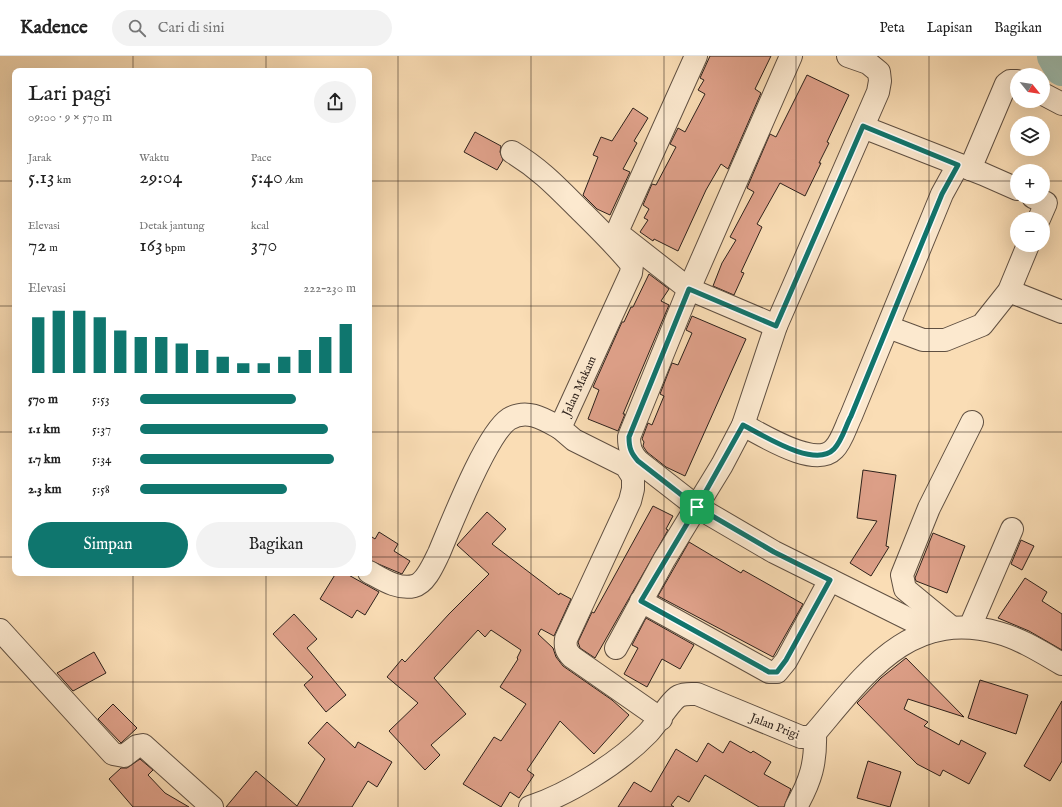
<!DOCTYPE html>
<html lang="id">
<head>
<meta charset="utf-8">
<style>
	:root { --surface:#fff; --page:#f2f2f2; --text:#222; --muted:#767676; --line:#e0e0e0; --accent:#0f766e }
	body { margin:0; font-family:"IM FELL English",serif; background:var(--page); color:var(--text); height:100vh; display:flex; flex-direction:column; font-size:15px; white-space:nowrap }
	* { box-sizing:border-box; margin:0 }
	p { font-size:13px; color:var(--muted) }
	.icon { flex:none; width:22px; height:22px; fill:none; stroke:currentColor; stroke-width:2; stroke-linecap:round; stroke-linejoin:round }
	.map { position:relative; flex:1; overflow:hidden }
	.sheet { position:absolute; left:12px; top:12px; width:360px; height:508px; display:flex; flex-direction:column; background:var(--surface); border-radius:8px; box-shadow:0 4px 16px #0002 }
	.sheet>* { flex:none }
	.needle { width:26px; rotate:120deg }
	.controls { position:absolute; left:1010px; top:12px; display:grid; gap:8px }
	.controls a { display:grid; place-items:center; width:40px; height:40px; border-radius:50%; background:var(--surface); box-shadow:0 4px 16px #0002; font-size:20px }
	.pin { position:absolute; display:grid; place-items:center; width:34px; height:34px; color:#fff; margin:-17px; border-radius:8px; box-shadow:0 2px 6px #0006 }
	.round { display:grid; place-items:center; flex:none; width:42px; height:42px; border-radius:21px; background:var(--page) }
	.summary { display:flex; align-items:center; justify-content:space-between; height:68px; padding:0 16px }
	h1 { font-size:22px; font-weight:600; line-height:30px }
	.metrics { display:grid; grid-template-columns:repeat(3,1fr); gap:6px; height:68px; padding:4px 16px }
	.metrics div { display:grid; align-content:center }
	.metrics b { font-size:20px; font-weight:600 }
	.metrics small { font-size:11px; font-weight:400 }
	.metrics p { font-size:11px }
	.chart { height:112px; padding:8px 16px }
	.chart p { display:flex; justify-content:space-between }
	.chart svg { width:100%; height:72px; margin-top:4px; stroke:var(--accent); stroke-width:6 }
	.primary-button { display:flex; gap:8px; margin-top:auto; padding:8px 16px }
	.primary-button a { flex:1; height:46px; border-radius:24px; background:var(--accent); color:#fff; font-size:16px; font-weight:600; line-height:46px; text-align:center }
	.primary-button a+a { background:var(--page); color:var(--text) }
	ul { padding:0 16px; list-style:none; font-size:13px }
	li { display:grid; grid-template-columns:64px 48px 1fr; align-items:center; height:30px }
	li i { height:10px; border-radius:5px; background:var(--accent) }
	header { display:flex; align-items:center; gap:24px; box-sizing:border-box; height:56px; padding:0 20px; background:var(--surface); border-bottom:1px solid var(--line) }
	header strong { font-size:19px }
	nav { display:flex; gap:22px; margin-inline-start:auto; font-size:14px }
	.search { width:280px; height:36px; background:var(--page); display:flex; align-items:center; gap:10px; box-sizing:border-box; padding:0 14px; border-radius:22px; color:var(--muted); font-size:15px }
	.map>svg:first-child { display:block }
	.lines { fill:none; stroke-linecap:round; stroke-linejoin:round }
	.river { stroke:#9ebcae; stroke-width:36 }
	.building { fill:#dfa18a; stroke:#2d211b }
	.minor-casing { stroke:#605042; stroke-width:24 }
	.tertiary-casing { stroke:#605042; stroke-width:24 }
	.minor { stroke:#fce9cf; stroke-width:22 }
	.tertiary { stroke:#fce9cf; stroke-width:22 }
	.route-casing { stroke:#fff; stroke-width:8 }
	.route { stroke:#0f766e; stroke-width:5 }
	.grid { fill:none; stroke:#2d211b; stroke-width:1; stroke-opacity:0.55 }
	.labels { text-anchor:middle; stroke-width:3.5; stroke-linejoin:round; paint-order:stroke }
	.street-label { font-size:12px; fill:#2d211b; stroke:#fce9cf }
</style>
</head>
<body>
<header>
<strong>Kadence</strong>
<div class="search"><svg class="icon" aria-label="search" viewBox="0 0 24 24"><circle cx="10" cy="10" r="6"/><path d="M15 15l6 6"/></svg>Cari di sini</div>
<nav><a>Peta</a><a>Lapisan</a><a>Bagikan</a></nav>
</header>
<div class="map">
<svg width="1062" height="751" viewBox="0 0 1062 751">
	<rect width="100%" height="100%" fill="#faddb5"/>
	<filter id="stains"><feTurbulence type="fractalNoise" baseFrequency=".005" numOctaves="4"/><feColorMatrix values="0 0 0 0 .2 0 0 0 0 .09 0 0 0 0 .02 0 0 0 .5 -.17"/></filter>
	<radialGradient id="worn" r=".72"><stop offset=".6" stop-color="#630" stop-opacity="0"/><stop offset="1" stop-color="#630" stop-opacity=".3"/></radialGradient>
	<g class="lines">
		<!-- river -->
		<path class="river" d="M1055 0 1062 12"/>
	</g>
	<!-- building -->
	<g class="building">
		<path d="M710 0H771L755 33 761 37 728 113 721 108 706 134 678 195 654 183 653 185 640 176 648 164 644 162 649 153 643 149 652 128 656 129 676 91 670 88 678 72 685 76 705 38 698 34 704 24 700 22Z"/>
		<path d="M807 19 849 39 827 86 829 87 819 107H821L805 140 780 127 757 168 762 171 741 216 744 217 734 239 713 230 722 207 736 184 730 181 754 136 747 132 770 78 776 81Z"/>
		<path d="M633 52 648 62 634 85 637 87 623 113 630 116 610 159 597 153 583 139 598 101 593 99 601 81 612 85Z"/>
		<path d="M475 76 501 90 500 96 503 104 497 114 464 96Z"/>
		<path d="M649 218 669 233 661 245 669 249 623 358H625L618 375 588 363 599 334 593 331 622 266H624L631 251H633Z"/>
		<path d="M692 260 746 283 685 420 666 411 647 396 643 390 644 386 642 383 648 367 652 369 664 340 660 338 672 307 678 309 692 277 686 274Z"/>
		<path d="M863 414 896 419 886 490 889 491 871 520 850 507 877 465 857 462Z"/>
		<path d="M653 450 673 460 666 473 668 474 595 602 580 592 578 586 592 556 594 557Z"/>
		<path d="M487 456 506 473 492 488 559 539 560 537 571 543 554 580 541 573 538 578 553 592 556 601 563 610 612 644 629 659 594 698 560 665 527 714 534 719 519 742 510 736 501 751 463 728 494 681 501 685 526 648 500 631 518 603 517 602 521 594 491 574 485 581 478 574 434 622 466 658 431 689 440 699 425 714 389 675 418 647 387 621 402 603 405 606 449 558 489 518 457 489Z"/>
		<path d="M379 476 398 488 394 495 410 505 402 518 369 504V479L375 483Z"/>
		<path d="M933 477 965 490 947 537 916 525 915 522Z"/>
		<path d="M1021 484 1034 490 1022 514 1011 508Z"/>
		<path d="M689 486 741 517 743 514 803 548 773 601 658 540Z"/>
		<path d="M336 517H345L379 536 365 559 357 554 352 562 320 543Z"/>
		<path d="M1025 522 1047 536 1042 545 1062 558V594L1029 575 998 562Z"/>
		<path d="M294 558 317 583 307 592 346 639 326 656 304 629 313 621 273 578Z"/>
		<path d="M646 562 694 589 680 613 662 603 647 631 624 618 638 592 632 589Z"/>
		<path d="M94 596 106 617 73 635 57 617Z"/>
		<path d="M906 602 964 661 908 643 904 653 928 666 924 670 959 689 961 684 986 697 969 728 943 714 940 720 917 708 857 647 881 622Z"/>
		<path d="M980 624 1028 639 1016 678 968 662Z"/>
		<path d="M1062 645V705L1050 725 1024 710Z"/>
		<path d="M113 648 137 672 121 687 98 663Z"/>
		<path d="M327 666 355 692 358 686 392 706 377 731 368 725 352 751H226L256 715 297 750 325 703 308 687Z"/>
		<path d="M730 685 751 697 753 695 771 706 764 718 791 733 784 751H759L705 719 689 746 678 740 671 749 674 751H618L634 726 651 736 676 693 697 706 708 687 723 697Z"/>
		<path d="M140 703 153 714 148 719 165 737 189 751H133L109 723 121 712H127Z"/>
		<path d="M868 705 901 716 890 751 857 742Z"/>
	</g>
	<g class="lines">
		<defs>
			<g id="minor">
				<path d="M696 0 621 167 618 174 620 179 689 233 776 270"/>
				<path d="M791 0 689 233 629 381C629 392 631 397 638 405L697 451 774 496 933 575"/>
				<path d="M1043 38 1062 48"/>
				<path d="M863 71 983 118 1017 133"/>
				<path d="M512 96C540 113 556 130 579 153 597 171 616 189 632 209L631 217 560 372 574 384 626 410 633 421V433L630 445 566 583C565 591 566 595 572 601L661 663"/>
				<path d="M970 113 1006 28 1010 25H1017"/>
				<path d="M1033 141 1046 147 1039 163"/>
				<path d="M1009 235 1062 256"/>
				<path d="M888 271 923 284H945L982 269 1009 235 1028 189"/>
				<path d="M743 369C763 379 815 413 834 393 842 385 846 370 851 360L942 138 958 109"/>
				<path d="M369 516C382 523 398 534 414 530 426 527 434 507 439 497 451 469 486 378 509 363 527 352 544 363 560 372"/>
				<path d="M641 545 769 616H777L786 605 830 524"/>
				<path d="M951 571 905 533 902 519 929 452 972 366"/>
				<path d="M970 571 1012 473"/>
				<path d="M0 574 113 698 124 700 137 690 143 689 212 751"/>
				<path d="M616 592 664 504 722 409 743 369 776 270 878 36 880 25 879 16 868 7 848 0"/>
				<path d="M796 751C811 724 816 707 815 677"/>
			</g>
			<path id="tertiary" d="M530 751C569 738 619 707 648 677 657 668 670 645 679 640 685 637 691 638 697 638L801 681H810L815 677C866 617 910 552 999 577 1021 583 1043 597 1062 608"/>
		</defs>
		<!-- minor casing -->
		<use href="#minor" class="minor-casing"/>
		<!-- tertiary casing -->
		<use href="#tertiary" class="tertiary-casing"/>
		<!-- minor -->
		<use href="#minor" class="minor"/>
		<!-- tertiary -->
		<use href="#tertiary" class="tertiary"/>
	</g>
	<g class="lines">
		<defs>
			<path id="route" d="M697 451 641 545 769 616H777L786 604 830 524 774 496 697 451 743 369C763 379 815 413 834 393 842 385 846 369 851 360L942 138 958 109 863 70 776 270 689 233 629 381C629 392 631 397 638 405L697 451"/>
		</defs>
		<!-- route casing -->
		<use href="#route" class="route-casing"/>
		<!-- route -->
		<use href="#route" class="route"/>
	</g>
	<!-- grid -->
	<path class="grid" d="M133 0V15M266 0V15M398 0V751M531 0V751M664 0V751M796 0V751M929 0V751M0 125H15M369 125H1017M1043 125H1062M0 250H15M369 250H1062M0 376H15M369 376H1062M0 501H15M369 501H1062M133 517V751M266 517V751M0 626H1062"/>
	<g class="labels">
		<!-- street labels -->
		<g class="street-label">
			<text transform="translate(579 330) rotate(-65)" y="4">Jalan Makam</text>
			<text transform="translate(775 670) rotate(21)" y="4">Jalan Prigi</text>
		</g>
	</g>
	<rect width="100%" height="100%" filter="url(#stains)"/>
	<rect width="100%" height="100%" fill="url(#worn)"/>
</svg>
<div class="controls">
<a><svg class="needle" viewBox="-14 -14 28 28"><path d="M0-13l5 13h-10z" fill="#e53935"/><path d="M0 13l5-13h-10z" fill="#767676"/></svg></a>
<a><svg class="icon" aria-label="layers" viewBox="0 0 24 24"><path d="M12 4l9 5-9 5-9-5zM3 14l9 5 9-5"/></svg></a>
<a>+</a>
<a>−</a>
</div>
<div class="pin" style="left:697px;top:451px;background:#1e9e55"><svg class="icon" aria-label="arrive" viewBox="0 0 24 24"><path d="M6 21V4h12l-3 4 3 4H6"/></svg></div>
<section class="sheet">
<div class="summary"><div><h1>Lari pagi</h1><p>09:00 · 9 × 570 m</p></div><a class="round"><svg class="icon" aria-label="share" viewBox="0 0 24 24"><path d="M12 15V3M7 8l5-5 5 5M5 13v7h14v-7"/></svg></a></div>
<div class="metrics">
<div><p>Jarak</p><b>5.13<small> km</small></b></div>
<div><p>Waktu</p><b>29:04</b></div>
<div><p>Pace</p><b>5:40<small> /km</small></b></div>
</div>
<div class="metrics">
<div><p>Elevasi</p><b>72<small> m</small></b></div>
<div><p>Detak jantung</p><b>163<small> bpm</small></b></div>
<div><p>kcal</p><b>370</b></div>
</div>
<div class="chart"><p><span>Elevasi</span>222–230 m</p>
<svg viewBox="0 0 160 44" preserveAspectRatio="none"><path d="M5 44V10M15 44V6M25 44V6M35 44V10M45 44V18M55 44V22M65 44V22M75 44V26M85 44V30M95 44V34M105 44V38M115 44V38M125 44V34M135 44V30M145 44V22M155 44V14"/></svg>
</div>
<ul>
<li><b>570 m</b>5:53<i style="width:72%"></i></li>
<li><b>1.1 km</b>5:37<i style="width:87%"></i></li>
<li><b>1.7 km</b>5:34<i style="width:90%"></i></li>
<li><b>2.3 km</b>5:58<i style="width:68%"></i></li>
</ul>
<div class="primary-button"><a>Simpan</a><a>Bagikan</a></div>
</section>
</div>
</body>
</html>
